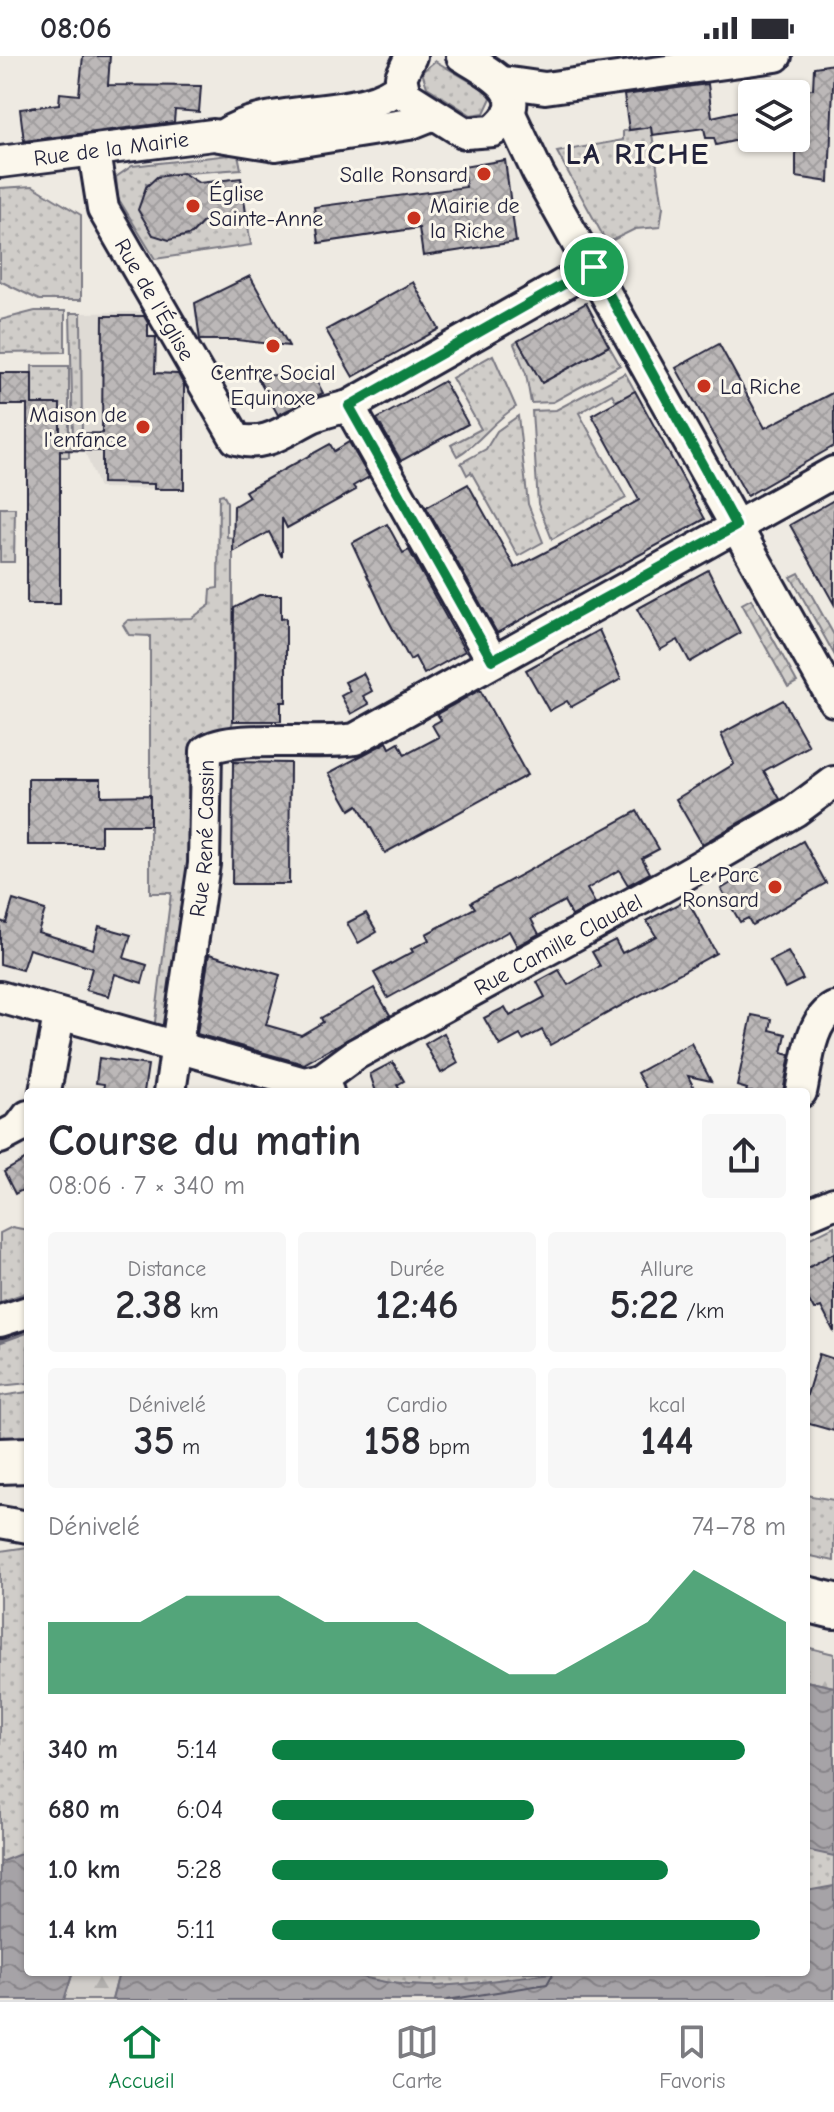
<!DOCTYPE html>
<html lang="fr">
<head>
<meta charset="utf-8">
<style>
	:root { --surface:#fff; --page:#f7f7f7; --text:#2b2b33; --muted:#7c7c81; --line:#e1e1e2; --accent:#0b8043 }
	body { margin:0; font-family:"Comic Neue",sans-serif; background:var(--page); color:var(--text); height:100vh; display:flex; flex-direction:column; font-size:30px; white-space:nowrap }
	* { box-sizing:border-box; margin:0 }
	p { font-size:26px; color:var(--muted) }
	.icon { flex:none; width:44px; height:44px; fill:none; stroke:currentColor; stroke-width:2; stroke-linecap:round; stroke-linejoin:round }
	.map { position:relative; flex:1; overflow:hidden }
	.drawer { position:absolute; left:24px; top:1032px; width:786px; height:888px; display:flex; flex-direction:column; background:var(--surface); border-radius:8px; box-shadow:0 2px 6px #0004 }
	.drawer>* { flex:none }
	.fabs { position:absolute; left:738px; top:24px; display:grid; gap:16px }
	.fabs a { display:grid; place-items:center; width:72px; height:72px; border-radius:8px; background:var(--surface); box-shadow:0 2px 6px #0004; font-size:40px }
	.pin { position:absolute; display:grid; place-items:center; width:68px; height:68px; color:#fff; margin:-34px; border:4px solid #fff; border-radius:50%; box-shadow:0 2px 8px #0007 }
	.round { display:grid; place-items:center; flex:none; width:84px; height:84px; border-radius:8px; background:var(--page) }
	.headline { display:flex; align-items:center; justify-content:space-between; height:136px; padding:0 24px }
	h1 { font-size:44px; font-weight:600; line-height:60px }
	.stats { display:grid; grid-template-columns:repeat(3,1fr); gap:12px; height:136px; padding:8px 24px }
	.stats div { display:grid; align-content:center; border-radius:8px; background:var(--page); text-align:center }
	.stats b { font-size:40px; font-weight:600 }
	.stats small { font-size:22px; font-weight:400 }
	.stats p { font-size:22px }
	.chart { height:224px; padding:16px 24px }
	.chart p { display:flex; justify-content:space-between }
	.chart svg { width:100%; height:144px; margin-top:8px; fill:var(--accent); opacity:.7 }
	ul { padding:0 24px; list-style:none; font-size:26px }
	li { display:grid; grid-template-columns:128px 96px 1fr; align-items:center; height:60px }
	li i { height:20px; border-radius:10px; background:var(--accent) }
	.status { display:flex; justify-content:space-between; align-items:center; height:56px; padding:0 40px; background:var(--surface); direction:ltr }
	.status svg { height:22px; fill:currentColor }
	.tabs { display:flex; justify-content:space-around; align-items:center; height:112px; border-top:2px solid var(--line); background:var(--surface); font-size:22px; color:var(--muted) }
	.tabs a { display:grid; justify-items:center; gap:4px }
	.tabs .current { color:var(--accent) }
	.map>svg:first-child { display:block }
	.built { fill:#dfdbd5 }
	.grass { fill:url(#grass-dots); stroke:#797882; stroke-width:2 }
	.forest { fill:url(#forest-firs); stroke:#797882; stroke-width:2 }
	.garden { fill:url(#garden-furrows); stroke:#797882; stroke-width:2 }
	.water { fill:url(#water-waves); stroke:#716f7c; stroke-width:2 }
	.lines { fill:none; stroke-linecap:round; stroke-linejoin:round }
	.shore { stroke:#575666; stroke-width:2 }
	.stream { stroke:#716f7c; stroke-width:7 }
	.building { fill:url(#building-cross-hatch); stroke:#22223b; stroke-width:2 }
	.minor-casing { stroke:#22223b; stroke-width:36 }
	.highway-casing { stroke:#22223b; stroke-width:50 }
	.minor { stroke:#fbf7ec; stroke-width:30 }
	.highway { stroke:#fbf7ec; stroke-width:44 }
	.route-casing { stroke:#fff; stroke-width:16 }
	.route { stroke:#0b8043; stroke-width:10 }
	.poi-dot { fill:#c8321e; stroke:#fbf7ec; stroke-width:3 }
	.labels { text-anchor:middle; stroke-width:6; stroke-linejoin:round; paint-order:stroke }
	.street-label { font-size:22px; fill:#22223b; stroke:#fbf7ec }
	.poi-label { font-size:22px; fill:#22223b; stroke:#fbf7ec; text-anchor:end }
	.district-label { font-size:30px; font-weight:bold; letter-spacing:2px; fill:#22223b; stroke:#fbf7ec }
</style>
</head>
<body>
<div class="status"><b>08:06</b><svg viewBox="0 0 49 12"><path d="M0 12V9h3v3zM5 12V6h3v6zM10 12V3h3v9zM15 12V0h3v12zM26 1h20v11H26zM47 4h2v5h-2z"/></svg></div>
<div class="map">
<svg width="834" height="1944" viewBox="0 0 834 1944">
	<defs>
		<pattern id="grass-dots" width="8" height="8" patternUnits="userSpaceOnUse" patternTransform="scale(2)"><rect width="8" height="8" fill="#d0cdc9"/><path d="M2 2h.1M6 6h.1" fill="none" stroke="#b2b0ae" stroke-width="1.8" stroke-linecap="round"/></pattern>
		<pattern id="forest-firs" width="22" height="20" patternUnits="userSpaceOnUse" patternTransform="scale(2)"><rect width="22" height="20" fill="#d0cdc9"/><path d="M5 1l3.5 6h-7zM16 11l3.5 6h-7z" fill="#b2b0ae"/></pattern>
		<pattern id="garden-furrows" width="10" height="10" patternUnits="userSpaceOnUse" patternTransform="scale(2)"><rect width="10" height="10" fill="#d0cdc9"/><path d="M-1 1l2-2M0 10L10 0M9 11l2-2" fill="none" stroke="#b2b0ae"/></pattern>
		<pattern id="water-waves" width="16" height="10" patternUnits="userSpaceOnUse" patternTransform="scale(2)"><rect width="16" height="10" fill="#a6a3a7"/><path d="M0 5q4-4 8 0t8 0" fill="none" stroke="#878489"/></pattern>
		<pattern id="building-cross-hatch" width="8" height="8" patternUnits="userSpaceOnUse" patternTransform="scale(2)"><rect width="8" height="8" fill="#bcb8b8"/><path d="M0 0l8 8M0 8l8-8" fill="none" stroke="#a19e9f"/></pattern>
	</defs>
	<rect width="100%" height="100%" fill="#eeeae2"/>
	<filter id="ink" filterUnits="userSpaceOnUse"><feTurbulence type="fractalNoise" baseFrequency=".0125" numOctaves="2"/><feDisplacementMap in="SourceGraphic" scale="16" xChannelSelector="R" yChannelSelector="G"/><feConvolveMatrix kernelMatrix="1 2 1 2 8 2 1 2 1" color-interpolation-filters="sRGB"/></filter>
	<g filter="url(#ink)">
		<!-- built -->
		<path class="built" d="M143 256 141 281 154 329H190L184 433 99 432 82 388 81 257Z"/>
		<!-- grass -->
		<g class="grass">
			<path d="M435 5 488 36 491 42 484 57 471 59 427 31 422 16Z"/>
			<path d="M651 71 663 151 660 171 635 173 607 187 557 96 623 84V75Z"/>
			<path d="M238 98 241 113 159 119 149 129 146 128 153 179 189 181 187 165 220 163 221 160 246 157 251 189 155 203 118 142 116 121 132 110Z"/>
			<path d="M33 130 81 159V244H39L0 225V132Z"/>
			<path d="M35 255H65V296L0 297V264Z"/>
			<path d="M70 257H81L82 388 73 384Z"/>
			<path d="M518 285 542 327 609 290 620 309 553 346 531 347 526 318 514 288Z"/>
			<path d="M493 299 516 351C492 365 481 387 457 400L451 389 481 373 452 322Z"/>
			<path d="M32 310H69V401H60V348H32Z"/>
			<path d="M625 317 635 335 616 345 612 338 579 357 626 442 552 483 538 448 532 355 556 354Z"/>
			<path d="M518 360 528 448 543 486 518 500 471 416 467 419 461 407 486 393 497 375Z"/>
			<path d="M223 438 227 446V481L233 482V665L229 677H203L190 689 192 787 166 972 154 974 171 837H150V580L129 579 123 569 128 564 192 562 210 549 211 533 218 532 219 439Z"/>
			<path d="M0 452H15L14 506H0Z"/>
			<path d="M834 1170V1197L806 1213V1184Z"/>
			<path d="M12 1171 28 1174V1236L0 1246V1177Z"/>
			<path d="M28 1262V1327L0 1330V1272Z"/>
			<path d="M28 1336V1385L0 1387V1340Z"/>
			<path d="M806 1439 834 1444V1505L806 1499Z"/>
			<path d="M28 1491V1916H806V1594L834 1598V1944H0V1495Z"/>
		</g>
		<!-- forest -->
		<g class="forest">
			<path d="M806 1591 834 1598V1631L806 1625Z"/>
			<path d="M73 1916H113L118 1921 112 1944H64Z"/>
		</g>
		<!-- garden -->
		<g class="garden">
			<path d="M799 517 834 579V598L791 521Z"/>
			<path d="M751 543 797 626 788 631 742 548Z"/>
		</g>
		<!-- water -->
		<g class="water">
			<path d="M806 1625 834 1631V1800L806 1794Z"/>
			<path d="M28 1795V1916H73L64 1944H0V1806Z"/>
			<path d="M834 1830V1944H112L118 1921 113 1916H345C431 1944 482 1922 566 1916 645 1911 727 1916 806 1916V1835Z"/>
		</g>
		<g class="lines">
			<!-- shore -->
			<path class="shore" d="M447 1944 547 1928 554 1916"/>
			<!-- stream -->
			<path class="stream" d="M0 1284 28 1274"/>
		</g>
		<!-- building -->
		<g class="building">
			<path d="M83 0H110L108 29 201 30 199 56 175 54 174 66 24 85 20 53 59 48 60 37 79 39Z"/>
			<path d="M834 8 829 126 796 121V34L813 33 814 11Z"/>
			<path d="M708 28 712 61 752 52V81L716 89 714 82H706L704 72 652 79 651 71 629 74 624 39Z"/>
			<path d="M505 104 516 186 423 200 419 172 319 187 314 151 466 131 463 111Z"/>
			<path d="M183 117 199 127 241 122 246 157 203 166 192 178 169 184 153 179 138 154 146 131 157 121Z"/>
			<path d="M250 220 289 290 237 284H200L195 247Z"/>
			<path d="M413 226 439 273 353 321 326 274Z"/>
			<path d="M586 247 609 290 542 327 518 285Z"/>
			<path d="M103 260H144L148 267V281H156L155 317 178 318 184 329V433H154V428L102 427V395L60 394V548H27V349H0V317H32V348H60V378L102 377Z"/>
			<path d="M719 288 765 372 834 336V390L747 440 676 312Z"/>
			<path d="M256 319 314 320 323 337 278 359Z"/>
			<path d="M444 325 468 368 401 405 377 363Z"/>
			<path d="M635 335 705 463 497 577 426 451 468 428 515 512 563 487 639 444 592 359Z"/>
			<path d="M349 386 369 421 353 430 356 434 287 472 282 462V501L269 476 233 496 234 450 249 441 245 435 330 388 334 395Z"/>
			<path d="M834 444V548L790 469Z"/>
			<path d="M387 468 403 497 409 494 465 595 424 618 415 601 410 604 386 560 352 487Z"/>
			<path d="M708 514 740 577 690 606 678 584 660 594 637 553Z"/>
			<path d="M259 539H281V563L286 562V646H281V665H233L234 552Z"/>
			<path d="M599 574 621 623 571 651 567 645 549 655 526 614Z"/>
			<path d="M363 617 372 635 363 640 369 648 351 658 341 640 350 635 345 626Z"/>
			<path d="M480 634 527 719 385 797 358 749 350 754 329 717 387 686 390 692 399 687 405 699 439 681 432 669 441 664 437 658Z"/>
			<path d="M783 644 809 690 764 715 780 743 702 788 676 743 734 708 721 678Z"/>
			<path d="M233 706 290 707 289 828H232Z"/>
			<path d="M28 723H101V740L150 739V769H101V789H28Z"/>
			<path d="M637 755 659 793 642 802 650 817 628 829 619 814 587 833 595 847 572 860 564 845 531 863 539 878 517 890 509 875 388 942 374 917 413 896 411 893 429 884 426 878 475 852 471 846Z"/>
			<path d="M803 785 826 827 752 869 748 862 740 866 721 833Z"/>
			<path d="M687 843 716 897 550 989 542 974 523 984 520 979 500 990 484 962 505 951 510 960 545 941 537 926 559 914 568 929 600 910 592 896 615 884 622 897 656 880 647 865Z"/>
			<path d="M13 844 45 854 38 876 93 893 99 870 131 879 124 902 147 909 142 927 115 918 109 940 86 934 92 912 29 893 22 914 0 908V865L6 867Z"/>
			<path d="M366 857 377 876 358 887 347 867Z"/>
			<path d="M788 896 803 923 785 932 770 905Z"/>
			<path d="M209 898 280 919 266 969 301 979 323 966 321 962 374 932 390 959 304 1008 197 978Z"/>
			<path d="M752 959 772 963 770 974 786 978 782 997 790 999 783 1036H746L747 1033 737 1030Z"/>
			<path d="M444 977 458 1007 441 1017 425 988Z"/>
			<path d="M691 987 711 1025 688 1020 696 1036H648L637 1017Z"/>
			<path d="M99 1002 148 1009 144 1036H103L104 1028 96 1027Z"/>
			<path d="M393 1006 404 1025 397 1029 401 1036H376L370 1018Z"/>
			<path d="M28 1102V1131L15 1138 4 1116Z"/>
			<path d="M834 1197V1276L821 1251 814 1254 806 1239V1213Z"/>
			<path d="M819 1298 834 1303V1375L806 1367V1342Z"/>
		</g>
		<g class="lines">
			<defs>
				<g id="minor">
					<path d="M411 0 401 21 405 39 465 77 493 75C537 40 492 18 462 0"/>
					<path d="M503 26 545 32 776 0"/>
					<path d="M509 56 538 117 834 645"/>
					<path d="M223 79C271 46 372 64 401 28"/>
					<path id="s1" d="M94 96 103 153 236 383C266 392 285 374 312 361 324 356 337 353 349 350L594 211"/>
					<path id="s2" d="M0 106 213 79 276 89 409 68 434 58"/>
					<path d="M349 350 492 604"/>
					<path d="M0 941 304 1027 322 1023 328 1036"/>
					<path id="s3" d="M322 1023 356 998 679 822 795 755 834 726"/>
					<path d="M45 1036 59 959"/>
					<path id="s4" d="M170 1036 204 808 206 695C231 677 318 690 355 683L834 416"/>
					<path d="M801 1036C807 1011 809 965 834 952"/>
					<path d="M0 1082 19 1072 28 1060"/>
					<path d="M806 1159 834 1147"/>
					<path d="M0 1265 28 1256"/>
					<path d="M0 1466 28 1471"/>
				</g>
				<g id="highway">
					<path d="M0 1405 28 1404"/>
					<path d="M806 1543 834 1550"/>
				</g>
			</defs>
			<!-- minor casing -->
			<use href="#minor" class="minor-casing"/>
			<!-- highway casing -->
			<use href="#highway" class="highway-casing"/>
			<!-- minor -->
			<use href="#minor" class="minor"/>
			<!-- highway -->
			<use href="#highway" class="highway"/>
		</g>
	</g>
	<g class="lines" filter="url(#ink)">
		<defs>
			<path id="route" d="M594 211 736 470 492 604 349 350Z"/>
		</defs>
		<!-- route casing -->
		<use href="#route" class="route-casing"/>
		<!-- route -->
		<use href="#route" class="route"/>
	</g>
	<!-- markers -->
	<g class="poi-dot">
		<circle cx="484" cy="118" r="8"/>
		<circle cx="193" cy="150" r="8"/>
		<circle cx="414" cy="162" r="8"/>
		<circle cx="273" cy="290" r="8"/>
		<circle cx="704" cy="330" r="8"/>
		<circle cx="143" cy="371" r="8"/>
		<circle cx="775" cy="831" r="8"/>
	</g>
	<g class="labels">
		<!-- street labels -->
		<g class="street-label">
			<text dy="8" stroke="none"><textPath href="#s2" startOffset="112">Rue de la Mairie</textPath></text>
			<text dy="8" stroke="none"><textPath href="#s1" startOffset="162">Rue de l'Église</textPath></text>
			<text dy="8" stroke="none"><textPath href="#s4" startOffset="256">Rue René Cassin</textPath></text>
			<text dy="8" stroke="none"><textPath href="#s3" startOffset="272">Rue Camille Claudel</textPath></text>
		</g>
		<!-- poi labels -->
		<g class="poi-label">
			<text x="468" y="126">Salle Ronsard</text>
			<text x="209" y="145" text-anchor="start">Église<tspan x="209" dy="25">Sainte-Anne</tspan></text>
			<text x="430" y="157" text-anchor="start">Mairie de<tspan x="430" dy="25">la Riche</tspan></text>
			<text x="273" y="324" text-anchor="middle">Centre Social<tspan x="273" dy="25">Equinoxe</tspan></text>
			<text x="720" y="338" text-anchor="start">La Riche</text>
			<text x="127" y="366">Maison de<tspan x="127" dy="25">l'enfance</tspan></text>
			<text x="759" y="826">Le Parc<tspan x="759" dy="25">Ronsard</tspan></text>
		</g>
		<!-- district labels -->
		<g class="district-label">
			<text x="638" y="108">LA RICHE</text>
		</g>
	</g>
</svg>
<div class="fabs">
<a><svg class="icon" aria-label="layers" viewBox="0 0 24 24"><path d="M12 4l9 5-9 5-9-5zM3 14l9 5 9-5"/></svg></a>
</div>
<div class="pin" style="left:594px;top:211px;background:#1e9e55"><svg class="icon" aria-label="arrive" viewBox="0 0 24 24"><path d="M6 21V4h12l-3 4 3 4H6"/></svg></div>
<section class="drawer">
<div class="headline"><div><h1>Course du matin</h1><p>08:06 · 7 × 340 m</p></div><a class="round"><svg class="icon" aria-label="share" viewBox="0 0 24 24"><path d="M12 15V3M7 8l5-5 5 5M5 13v7h14v-7"/></svg></a></div>
<div class="stats">
<div><p>Distance</p><b>2.38<small> km</small></b></div>
<div><p>Durée</p><b>12:46</b></div>
<div><p>Allure</p><b>5:22<small> /km</small></b></div>
</div>
<div class="stats">
<div><p>Dénivelé</p><b>35<small> m</small></b></div>
<div><p>Cardio</p><b>158<small> bpm</small></b></div>
<div><p>kcal</p><b>144</b></div>
</div>
<div class="chart"><p><span>Dénivelé</span>74–78 m</p>
<svg viewBox="0 0 160 44" preserveAspectRatio="none"><path d="M0 44V22L10 22L20 22L30 14L40 14L50 14L60 22L70 22L80 22L90 30L100 38L110 38L120 30L130 22L140 6L150 14L160 22V44z"/></svg>
</div>
<ul>
<li><b>340 m</b>5:14<i style="width:92%"></i></li>
<li><b>680 m</b>6:04<i style="width:51%"></i></li>
<li><b>1.0 km</b>5:28<i style="width:77%"></i></li>
<li><b>1.4 km</b>5:11<i style="width:95%"></i></li>
</ul>
</section>
</div>
<nav class="tabs">
<a class="current"><svg class="icon" aria-label="home" viewBox="0 0 24 24"><path d="M3 11l9-7 9 7M6 9v11h12V9"/></svg>Accueil</a>
<a><svg class="icon" aria-label="map" viewBox="0 0 24 24"><path d="M3 6l6-2 6 2 6-2v14l-6 2-6-2-6 2zM9 4v14M15 6v14"/></svg>Carte</a>
<a><svg class="icon" aria-label="saved" viewBox="0 0 24 24"><path d="M7 4h10v16l-5-4-5 4z"/></svg>Favoris</a>
</nav>
</body>
</html>
